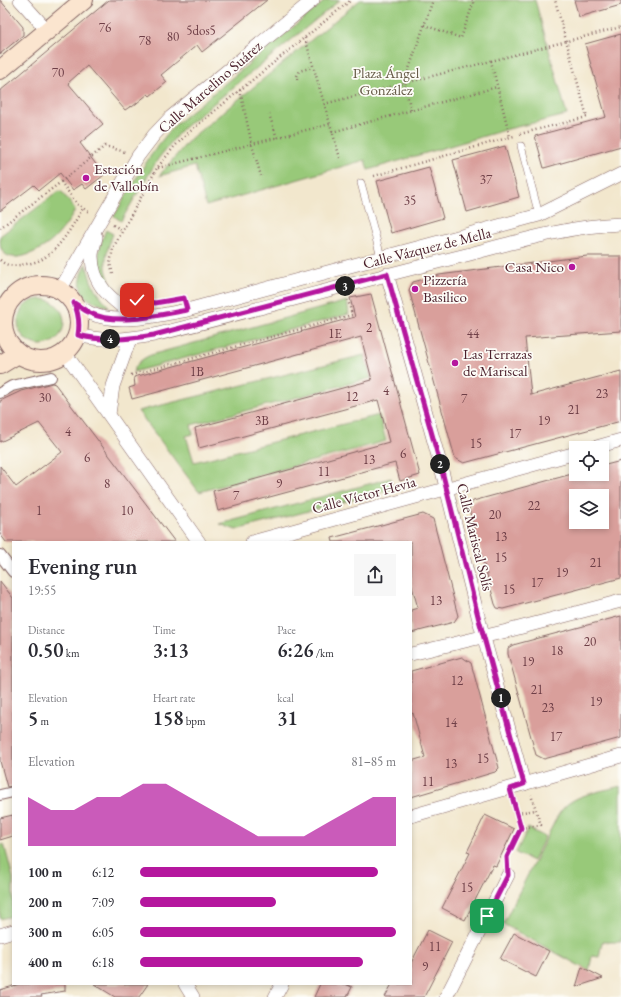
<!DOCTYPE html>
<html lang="en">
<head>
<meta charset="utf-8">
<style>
	:root { --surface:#fff; --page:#f7f7f7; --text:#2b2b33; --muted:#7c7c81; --accent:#b5179e }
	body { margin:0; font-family:"EB Garamond",serif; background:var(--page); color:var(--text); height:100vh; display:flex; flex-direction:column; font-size:15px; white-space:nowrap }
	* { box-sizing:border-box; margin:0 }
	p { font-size:13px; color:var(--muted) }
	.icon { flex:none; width:22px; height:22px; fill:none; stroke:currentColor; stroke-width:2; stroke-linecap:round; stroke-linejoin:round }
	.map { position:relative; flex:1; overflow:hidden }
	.sheet { position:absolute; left:12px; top:541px; width:400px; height:444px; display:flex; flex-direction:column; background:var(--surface); border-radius:0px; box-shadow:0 2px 6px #0003 }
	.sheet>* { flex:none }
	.fabs { position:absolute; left:569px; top:441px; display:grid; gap:8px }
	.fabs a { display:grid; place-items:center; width:40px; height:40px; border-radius:0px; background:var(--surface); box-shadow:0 2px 6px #0003; font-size:20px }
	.pin { position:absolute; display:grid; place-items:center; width:34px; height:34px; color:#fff; margin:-17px; border-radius:8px; box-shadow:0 2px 6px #0006 }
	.km { position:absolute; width:20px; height:20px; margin:-10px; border-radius:50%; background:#222; color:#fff; font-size:11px; line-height:20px; text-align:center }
	.round { display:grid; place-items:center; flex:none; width:42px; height:42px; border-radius:0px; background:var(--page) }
	.overview { display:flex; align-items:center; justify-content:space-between; height:68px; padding:0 16px }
	h1 { font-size:22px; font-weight:600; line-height:30px }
	.figures { display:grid; grid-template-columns:repeat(3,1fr); gap:6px; height:68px; padding:4px 16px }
	.figures div { display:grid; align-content:center }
	.figures b { font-size:20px; font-weight:600 }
	.figures small { font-size:11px; font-weight:400 }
	.figures p { font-size:11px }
	.chart { height:112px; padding:8px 16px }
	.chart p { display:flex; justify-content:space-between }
	.chart svg { width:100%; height:72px; margin-top:4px; fill:var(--accent); opacity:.7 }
	ul { padding:0 16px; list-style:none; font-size:13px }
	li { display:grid; grid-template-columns:64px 48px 1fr; align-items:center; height:30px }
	li i { height:10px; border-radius:5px; background:var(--accent) }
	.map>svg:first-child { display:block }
	.green { fill:#98c979; stroke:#717452 }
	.building { fill:#d99f9b; fill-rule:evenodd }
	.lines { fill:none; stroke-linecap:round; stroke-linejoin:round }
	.service-casing { stroke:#856564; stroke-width:8 }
	.pedestrian-casing { stroke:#856564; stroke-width:12 }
	.minor-casing { stroke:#856564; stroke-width:14 }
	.secondary-casing { stroke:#856564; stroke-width:20 }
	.path { stroke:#856564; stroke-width:2.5; stroke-dasharray:1 3; stroke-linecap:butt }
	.service { stroke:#fff; stroke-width:7 }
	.pedestrian { stroke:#fff; stroke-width:10 }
	.minor { stroke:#fff; stroke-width:13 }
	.secondary { stroke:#fbe5cf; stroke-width:18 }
	.route-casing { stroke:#fff; stroke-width:8 }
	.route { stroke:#b5179e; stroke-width:5 }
	.poi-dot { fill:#b5179e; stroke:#fdfcf7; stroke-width:1.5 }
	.labels { text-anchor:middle; stroke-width:3.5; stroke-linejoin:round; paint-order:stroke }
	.number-label { font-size:13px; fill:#6e3f47 }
	.park-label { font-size:15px; fill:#655a46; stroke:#fdfcf7 }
	.street-label { font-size:15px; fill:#4a1f2b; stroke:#fdfcf7 }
	.poi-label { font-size:15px; fill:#4a1f2b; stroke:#fdfcf7; text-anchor:start }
</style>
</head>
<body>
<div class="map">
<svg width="621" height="997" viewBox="0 0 621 997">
	<rect width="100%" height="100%" fill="#fdfcf7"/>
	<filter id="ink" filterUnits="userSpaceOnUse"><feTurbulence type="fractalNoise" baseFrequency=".025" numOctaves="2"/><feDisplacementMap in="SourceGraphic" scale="8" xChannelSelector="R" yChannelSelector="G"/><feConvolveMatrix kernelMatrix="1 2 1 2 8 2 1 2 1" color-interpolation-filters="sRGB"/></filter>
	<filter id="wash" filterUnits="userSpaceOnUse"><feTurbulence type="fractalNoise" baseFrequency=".012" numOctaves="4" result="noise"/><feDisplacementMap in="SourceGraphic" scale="16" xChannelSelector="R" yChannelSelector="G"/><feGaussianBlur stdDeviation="0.9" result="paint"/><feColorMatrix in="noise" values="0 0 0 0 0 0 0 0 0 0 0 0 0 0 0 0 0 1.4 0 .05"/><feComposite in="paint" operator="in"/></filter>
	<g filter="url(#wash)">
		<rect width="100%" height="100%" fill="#f2e7cd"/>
		<!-- green -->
		<g class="green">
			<path d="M326 0H340L181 130 158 159 121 221 114 216C134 183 150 151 177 123Z"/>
			<path d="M360 0H535L567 115 508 129 368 170 365 160 206 206 195 166 159 176 190 139Z"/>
			<path d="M59 191 62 192 75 209C73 217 60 233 54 239 44 249 9 269 1 248 0 245 0 240 0 236Z"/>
			<path d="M106 230 113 234C102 260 102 278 124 298L123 300C117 296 114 292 109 287 95 266 96 253 106 230Z"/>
			<path d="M86 264 91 281 95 289 109 307C83 300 73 292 86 264Z"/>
			<circle cx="41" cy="322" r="23"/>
			<path d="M347 301 349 314 133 372C137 362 144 357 154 354Z"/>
			<path d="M364 355 371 378 191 425 193 434 186 436 194 462 379 415 386 441 199 492 138 411Z"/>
			<path d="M391 478 393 489 236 530 220 524Z"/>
			<path d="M621 786V942H602L599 957 592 956 589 971 503 924 557 817C561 811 565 805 572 801 585 793 606 790 621 786Z"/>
			<path d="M528 828 545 837 533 861 516 853Z"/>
			<path d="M4 844 13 878V916L0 919V845Z"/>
		</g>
		<g id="blocks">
			<!-- building -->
			<g class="building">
				<path d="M0 0 23 27V35L0 54Z"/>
				<path d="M109 0H267L202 52 197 45 161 75 167 82 150 96 148 94 132 107 131 106 125 110 87 66 68 83 103 124 80 143 104 175 86 189 82 184 73 190 60 173 39 190 34 185 0 211V91Z"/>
				<path d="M574 0H621V5L579 17Z"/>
				<path d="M621 34V146L544 168 535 136 606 117 585 44Z"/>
				<path d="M505 146 519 197 467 212 453 160Z"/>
				<path d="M429 167 443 218 391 233 377 181Z"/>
				<path d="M587 256H621V331L525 338 531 395 621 371V421L464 463 455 458 409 290 413 282 439 275Z"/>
				<path d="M371 294 420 475 400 481 395 463 218 511 213 491 389 442 378 400 199 448 195 428 372 380 361 337 132 399 129 388 135 386 134 377 355 317 350 298Z"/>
				<path d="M52 383 55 384 175 542H6L0 534V466L16 487 62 452 39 423 0 442V401L21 391Z"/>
				<path d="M621 461V578L503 609 497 608 495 604 469 509 473 501 572 474H602V466ZM576 496H602V522H576Z"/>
				<path d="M423 514 433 519 458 616 454 622 411 633V610L418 608 411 583V542H333L332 538Z"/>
				<path d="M0 581 13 598V786L7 787 0 761Z"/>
				<path d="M621 616V738L544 759 536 755 508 654V648L513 645Z"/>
				<path d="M462 657 471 663 499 768 495 772 411 797V761L425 757 413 713 411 714V671Z"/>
				<path d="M13 815V836L0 840V818Z"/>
				<path d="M485 815 514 829 496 866 493 865 465 920 442 908 470 853 467 852Z"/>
				<path d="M428 930 452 942 424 997H385L392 984H411V963Z"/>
				<path d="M514 933 549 951 536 977 500 959Z"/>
				<path d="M582 967 603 978 576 987Z"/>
				<path d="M20 984H65V991L41 995 42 997H0V990Z"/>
				<path d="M94 984H148L139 997H115Z"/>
				<path d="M320 984H345L352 987 347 997H314Z"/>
			</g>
		</g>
	</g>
	<g filter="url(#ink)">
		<use href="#blocks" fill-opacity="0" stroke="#856564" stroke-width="1"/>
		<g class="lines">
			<defs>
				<g id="service">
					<path d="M521 146 539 215"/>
					<path d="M361 183 381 257"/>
				</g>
				<g id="pedestrian">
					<path d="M0 393 12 386 51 377"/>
					<path d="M0 555 13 572"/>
					<path d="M0 795 13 792"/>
				</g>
				<g id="minor">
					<path d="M20 0 47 30"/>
					<path d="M96 237C95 243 92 250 92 256 92 287 114 301 137 318"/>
					<path d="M387 274 440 463 478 616 524 784"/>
					<path d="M60 290 138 156 154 135 171 117 313 0"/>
					<path d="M74 303C79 306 84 310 90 313 117 326 159 315 187 310L539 215 621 174"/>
					<path d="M78 335C103 342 128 339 154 335 255 310 356 282 458 257 512 243 566 226 621 224"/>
					<path d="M65 353 199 542"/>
					<path d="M109 414 113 386 130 339"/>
					<path d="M593 448 621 440"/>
					<path d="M252 542 576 453"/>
					<path d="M411 654 511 630 621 601"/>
					<path d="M411 816 621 756"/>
					<path d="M0 935 13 931"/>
					<path d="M185 984 193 997"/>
					<path d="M275 997 282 984"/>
					<path d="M446 997 508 875"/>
				</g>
				<g id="secondary">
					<path d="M0 70 84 0"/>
					<circle cx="41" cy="323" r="38"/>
					<path d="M0 365 18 354"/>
				</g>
			</defs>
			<!-- service casing -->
			<use href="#service" class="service-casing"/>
			<!-- pedestrian casing -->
			<use href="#pedestrian" class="pedestrian-casing"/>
			<!-- minor casing -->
			<use href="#minor" class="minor-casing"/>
			<!-- secondary casing -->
			<use href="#secondary" class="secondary-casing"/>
			<!-- path -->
			<g class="path">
				<path d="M424 25 461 38 474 1 472 0"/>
				<path d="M305 38 340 158"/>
				<path d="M491 61 621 27"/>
				<path d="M297 80V76L299 71 313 67"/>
				<path d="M240 90 252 145 261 176"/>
				<path d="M324 104 491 61 510 137"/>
				<path d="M411 110 404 83 433 0"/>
				<path d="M269 114 277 138"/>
				<path d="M332 132 497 87"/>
				<path d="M520 134 587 117 555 0"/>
				<path d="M158 168 330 124"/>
				<path d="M374 176 514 136"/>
				<path d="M61 182 105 146 125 152"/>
				<path d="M113 225 122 230"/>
				<path d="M0 228 61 182 78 205 89 212"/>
				<path d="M0 260C6 266 13 266 20 265 28 264 38 262 44 258 61 247 73 225 83 208"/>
				<path d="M113 274 110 264 113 248 157 168 174 147 187 134 240 90 351 0"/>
				<path d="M131 375 352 315 348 300"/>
				<path d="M513 801 521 828"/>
				<path d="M517 813 536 810"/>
				<path d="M507 861V857L521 828 541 825 531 795"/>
			</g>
			<!-- service -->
			<use href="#service" class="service"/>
			<!-- pedestrian -->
			<use href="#pedestrian" class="pedestrian"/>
			<!-- minor -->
			<use href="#minor" class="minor"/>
			<!-- secondary -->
			<use href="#secondary" class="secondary"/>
		</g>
	</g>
	<g class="lines" filter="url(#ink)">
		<defs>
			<path id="route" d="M137 300 155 303 184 298 187 310C159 315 116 326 90 313 84 310 79 306 74 303 79 314 80 323 78 335 103 342 128 339 154 335L387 274 440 463 478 616 524 784 510 789 521 828 507 857 508 875 487 916"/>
		</defs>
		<!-- route casing -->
		<use href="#route" class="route-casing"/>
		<!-- route -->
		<use href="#route" class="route"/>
	</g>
	<!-- markers -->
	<g class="poi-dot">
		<circle cx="86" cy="178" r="4"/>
		<circle cx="572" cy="267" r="4"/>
		<circle cx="415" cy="289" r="4"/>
		<circle cx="455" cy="363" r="4"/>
	</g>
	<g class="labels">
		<!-- number labels -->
		<g class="number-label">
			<text x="105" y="32">76</text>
			<text x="201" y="35">5dos5</text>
			<text x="173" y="41">80</text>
			<text x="145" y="45">78</text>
			<text x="58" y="77">70</text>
			<text x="486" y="184">37</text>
			<text x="410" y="205">35</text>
			<text x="369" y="332">2</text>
			<text x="335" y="338">1E</text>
			<text x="473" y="338">44</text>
			<text x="197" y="376">1B</text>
			<text x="386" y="395">4</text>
			<text x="602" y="398">23</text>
			<text x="352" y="401">12</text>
			<text x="45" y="402">30</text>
			<text x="464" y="403">7</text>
			<text x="574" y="414">21</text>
			<text x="262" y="425">3B</text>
			<text x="544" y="425">19</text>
			<text x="68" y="436">4</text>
			<text x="515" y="438">17</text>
			<text x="476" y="448">15</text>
			<text x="403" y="458">6</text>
			<text x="87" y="462">6</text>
			<text x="369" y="464">13</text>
			<text x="324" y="476">11</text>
			<text x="107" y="488">8</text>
			<text x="279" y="488">9</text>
			<text x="236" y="500">7</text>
			<text x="534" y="510">22</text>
			<text x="39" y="515">1</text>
			<text x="127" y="515">10</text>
			<text x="495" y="519">20</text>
			<text x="501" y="541">13</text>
			<text x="501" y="562">15</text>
			<text x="596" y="567">21</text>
			<text x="562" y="577">19</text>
			<text x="537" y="587">17</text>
			<text x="509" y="594">15</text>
			<text x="436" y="605">13</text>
			<text x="590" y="646">20</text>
			<text x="557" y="655">18</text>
			<text x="528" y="666">19</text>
			<text x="457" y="685">12</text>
			<text x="537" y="694">21</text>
			<text x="596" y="706">19</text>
			<text x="548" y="712">23</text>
			<text x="451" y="727">14</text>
			<text x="556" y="741">17</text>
			<text x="483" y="763">15</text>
			<text x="451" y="768">13</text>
			<text x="428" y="786">11</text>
			<text x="467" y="892">15</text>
			<text x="435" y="951">11</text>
			<text x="425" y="971">9</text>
		</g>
		<!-- park labels -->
		<g class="park-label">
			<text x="386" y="78">Plaza Ángel<tspan x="386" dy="17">González</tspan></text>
		</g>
		<!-- street labels -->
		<g class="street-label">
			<text transform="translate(210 87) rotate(-41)" y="5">Calle Marcelino Suárez</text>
			<text transform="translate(427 248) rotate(-14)" y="5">Calle Vázquez de Mella</text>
			<text transform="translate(364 495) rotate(-15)" y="5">Calle Víctor Hevia</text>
			<text transform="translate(475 537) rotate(76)" y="5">Calle Mariscal Solís</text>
		</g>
		<!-- poi labels -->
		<g class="poi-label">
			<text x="94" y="174">Estación<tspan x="94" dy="17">de Vallobín</tspan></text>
			<text x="564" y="272" text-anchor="end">Casa Nico</text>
			<text x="423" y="285">Pizzería<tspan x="423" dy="17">Basilico</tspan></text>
			<text x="463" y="359">Las Terrazas<tspan x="463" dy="17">de Mariscal</tspan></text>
		</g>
	</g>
</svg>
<div class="fabs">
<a><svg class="icon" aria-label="locate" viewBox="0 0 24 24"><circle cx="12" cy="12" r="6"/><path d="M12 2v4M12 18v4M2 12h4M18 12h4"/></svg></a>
<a><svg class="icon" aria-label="layers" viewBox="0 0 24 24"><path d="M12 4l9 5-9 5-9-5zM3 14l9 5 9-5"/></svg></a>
</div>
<div class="pin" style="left:487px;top:916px;background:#1e9e55"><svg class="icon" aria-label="arrive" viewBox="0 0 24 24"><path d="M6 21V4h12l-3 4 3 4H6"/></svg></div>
<div class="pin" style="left:137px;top:300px;background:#d93025"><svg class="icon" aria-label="check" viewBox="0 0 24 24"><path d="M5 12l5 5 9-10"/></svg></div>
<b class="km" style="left:501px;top:698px">1</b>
<b class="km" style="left:440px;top:464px">2</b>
<b class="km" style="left:345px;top:286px">3</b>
<b class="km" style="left:110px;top:339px">4</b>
<section class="sheet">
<div class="overview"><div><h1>Evening run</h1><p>19:55</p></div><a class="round"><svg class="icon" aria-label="share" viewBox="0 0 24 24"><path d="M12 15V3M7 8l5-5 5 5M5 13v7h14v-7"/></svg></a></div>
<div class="figures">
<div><p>Distance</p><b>0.50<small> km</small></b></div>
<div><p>Time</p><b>3:13</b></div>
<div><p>Pace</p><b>6:26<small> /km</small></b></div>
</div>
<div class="figures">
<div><p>Elevation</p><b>5<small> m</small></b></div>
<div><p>Heart rate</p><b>158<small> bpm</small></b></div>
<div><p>kcal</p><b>31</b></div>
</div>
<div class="chart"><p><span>Elevation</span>81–85 m</p>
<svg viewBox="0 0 160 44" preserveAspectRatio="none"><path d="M0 44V14L10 22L20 22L30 14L40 14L50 6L60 6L70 14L80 22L90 30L100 38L110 38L120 38L130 30L140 22L150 14L160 14V44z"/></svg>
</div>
<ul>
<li><b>100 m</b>6:12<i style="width:93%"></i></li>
<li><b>200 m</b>7:09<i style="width:53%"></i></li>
<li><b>300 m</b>6:05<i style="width:100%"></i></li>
<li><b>400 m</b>6:18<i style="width:87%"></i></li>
</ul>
</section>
</div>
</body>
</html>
